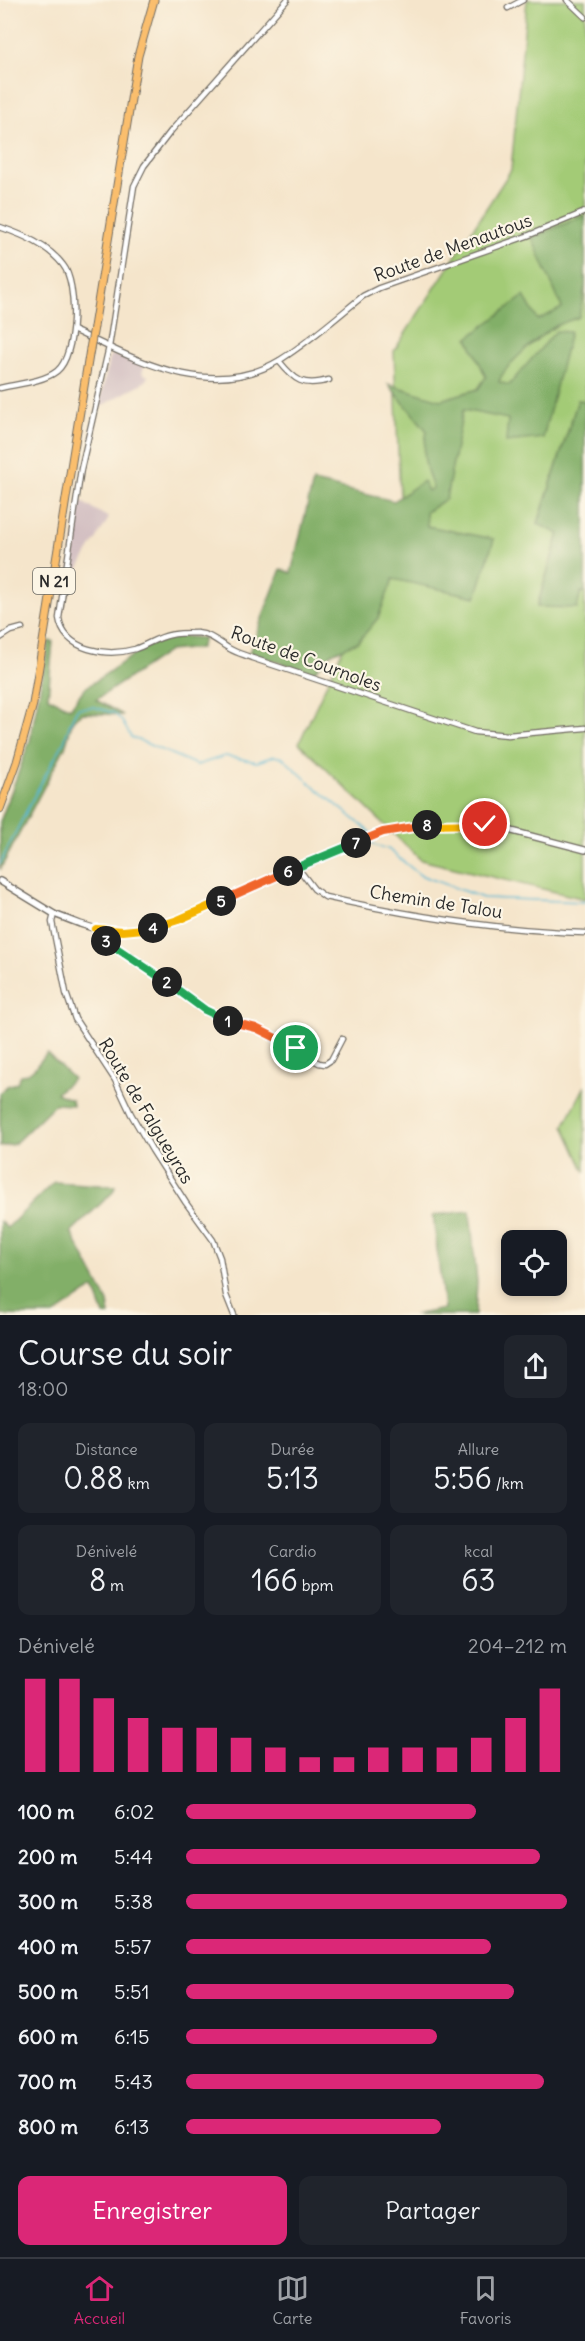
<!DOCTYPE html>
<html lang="fr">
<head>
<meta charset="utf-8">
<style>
	:root { --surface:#171b24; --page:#20242c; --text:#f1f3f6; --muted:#9ea1a6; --line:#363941; --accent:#db2777 }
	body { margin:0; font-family:Delius,sans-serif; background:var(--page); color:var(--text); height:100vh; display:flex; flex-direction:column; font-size:22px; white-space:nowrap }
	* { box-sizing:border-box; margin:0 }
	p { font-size:20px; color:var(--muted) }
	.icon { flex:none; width:33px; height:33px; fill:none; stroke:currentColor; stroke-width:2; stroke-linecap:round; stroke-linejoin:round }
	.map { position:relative; height:1315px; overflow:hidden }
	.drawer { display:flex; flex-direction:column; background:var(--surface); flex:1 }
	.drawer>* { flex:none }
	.controls { position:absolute; left:501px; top:1230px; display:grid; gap:12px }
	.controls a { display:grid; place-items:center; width:66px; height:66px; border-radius:12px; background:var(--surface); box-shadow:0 3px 9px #0003; font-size:30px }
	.pin { position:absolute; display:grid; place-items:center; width:51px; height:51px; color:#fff; margin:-26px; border:3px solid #fff; border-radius:50%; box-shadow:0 2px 6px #0007 }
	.km { position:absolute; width:30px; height:30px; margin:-15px; border-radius:50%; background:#222; color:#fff; font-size:16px; line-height:30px; text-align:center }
	.round { display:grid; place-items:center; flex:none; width:63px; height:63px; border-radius:12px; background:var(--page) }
	.head { display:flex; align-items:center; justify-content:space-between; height:102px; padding:0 18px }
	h1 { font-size:33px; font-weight:600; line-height:45px }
	.metrics { display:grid; grid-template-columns:repeat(3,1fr); gap:9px; height:102px; padding:6px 18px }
	.metrics div { display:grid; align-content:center; border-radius:12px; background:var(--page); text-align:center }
	.metrics b { font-size:30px; font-weight:600 }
	.metrics small { font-size:16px; font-weight:400 }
	.metrics p { font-size:16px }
	.chart { height:168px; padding:12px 18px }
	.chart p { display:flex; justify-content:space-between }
	.chart svg { width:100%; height:108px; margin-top:6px; stroke:var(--accent); stroke-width:6 }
	.primary-button { display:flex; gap:12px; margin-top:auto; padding:12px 18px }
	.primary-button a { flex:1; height:69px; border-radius:12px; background:var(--accent); color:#fff; font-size:24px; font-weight:600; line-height:69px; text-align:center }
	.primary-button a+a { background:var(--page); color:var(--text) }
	ul { padding:0 18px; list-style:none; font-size:20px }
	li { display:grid; grid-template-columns:96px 72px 1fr; align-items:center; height:45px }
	li i { height:15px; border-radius:8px; background:var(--accent) }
	.tab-bar { display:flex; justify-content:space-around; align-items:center; height:84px; border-top:2px solid var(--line); background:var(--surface); font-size:16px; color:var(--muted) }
	.tab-bar a { display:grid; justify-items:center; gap:3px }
	.tab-bar .selected { color:var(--accent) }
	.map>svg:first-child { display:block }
	.industrial { fill:#d2bec1 }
	.green { fill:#a3cb76; stroke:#677b50; stroke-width:1.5 }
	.forest { fill:#82af67; stroke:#566d49; stroke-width:1.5 }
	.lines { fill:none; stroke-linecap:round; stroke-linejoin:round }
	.stream { stroke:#55b6d3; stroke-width:1.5 }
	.minor-casing { stroke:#726c63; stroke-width:7 }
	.tertiary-casing { stroke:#726c63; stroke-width:8 }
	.primary-casing { stroke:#726c63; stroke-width:9 }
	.minor { stroke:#fff; stroke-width:4.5 }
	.tertiary { stroke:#fff; stroke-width:5 }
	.primary { stroke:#fabe6d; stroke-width:7 }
	.primary-bridge-casing { stroke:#726c63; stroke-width:9; stroke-linecap:butt }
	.primary-bridge { stroke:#fabe6d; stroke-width:7 }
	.split-1-casing { stroke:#fff; stroke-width:12 }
	.split-2-casing { stroke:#fff; stroke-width:12 }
	.split-3-casing { stroke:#fff; stroke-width:12 }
	.split-4-casing { stroke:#fff; stroke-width:12 }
	.split-5-casing { stroke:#fff; stroke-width:12 }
	.split-6-casing { stroke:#fff; stroke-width:12 }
	.split-7-casing { stroke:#fff; stroke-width:12 }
	.split-8-casing { stroke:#fff; stroke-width:12 }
	.split-9-casing { stroke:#fff; stroke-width:12 }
	.split-1 { stroke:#f0652b; stroke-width:8 }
	.split-2 { stroke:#22a559; stroke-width:8 }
	.split-3 { stroke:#22a559; stroke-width:8 }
	.split-4 { stroke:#f5b400; stroke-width:8 }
	.split-5 { stroke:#f5b400; stroke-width:8 }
	.split-6 { stroke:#f0652b; stroke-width:8 }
	.split-7 { stroke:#22a559; stroke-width:8 }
	.split-8 { stroke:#f0652b; stroke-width:8 }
	.split-9 { stroke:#f5b400; stroke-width:8 }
	.labels { text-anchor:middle; stroke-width:4.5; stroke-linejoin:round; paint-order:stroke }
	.shield { fill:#fcf5e5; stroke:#6a6863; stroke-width:1.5 }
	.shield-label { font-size:16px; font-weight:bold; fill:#2b2b2b }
	.street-label { font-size:18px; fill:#2b2b2b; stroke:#fcf5e5 }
</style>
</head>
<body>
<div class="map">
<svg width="585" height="1315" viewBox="0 0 585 1315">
	<rect width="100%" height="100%" fill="#fcf5e5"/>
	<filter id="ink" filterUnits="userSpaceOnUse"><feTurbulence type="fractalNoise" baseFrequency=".0167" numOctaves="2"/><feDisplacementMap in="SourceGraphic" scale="12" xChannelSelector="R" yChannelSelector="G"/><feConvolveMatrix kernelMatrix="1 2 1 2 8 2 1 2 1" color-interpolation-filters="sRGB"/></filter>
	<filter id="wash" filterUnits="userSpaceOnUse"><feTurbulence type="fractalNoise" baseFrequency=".008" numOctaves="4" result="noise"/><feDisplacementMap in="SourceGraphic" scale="24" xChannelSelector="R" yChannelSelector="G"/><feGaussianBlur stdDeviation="1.35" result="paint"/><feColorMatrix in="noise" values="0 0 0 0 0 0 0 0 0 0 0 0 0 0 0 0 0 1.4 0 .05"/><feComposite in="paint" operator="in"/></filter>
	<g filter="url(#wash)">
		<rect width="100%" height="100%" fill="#f5e5cb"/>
		<!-- industrial -->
		<g class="industrial">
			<path d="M111 354 144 366 142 373 148 376 146 381 98 408Z"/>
			<path d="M80 501 109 518 67 588Z"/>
		</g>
		<!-- green -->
		<g class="green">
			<path d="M527 0H585V401L578 400 538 523 559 533 537 606 581 592H585V899L421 860 299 743 401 524 394 351 511 170Z"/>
			<path d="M585 1086V1172L564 1126Z"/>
		</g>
		<!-- forest -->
		<g class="forest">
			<path d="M585 215V286L579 317C572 320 563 322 556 326 542 334 503 366 499 382L509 385 556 331 570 332 543 438 506 442 508 419 463 410 446 499 426 512 427 526 494 539 476 597 393 579 378 618 358 642 332 653 313 673 249 653 281 569 291 573 313 482 394 501 423 481 428 491 433 488C424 464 422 456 427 431L388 384 440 400 478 389 486 377 468 338 524 296 538 320 562 308 532 238Z"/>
			<path d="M578 400 585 401V592H581L577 608 537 607 559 534 538 524Z"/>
			<path d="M172 636 204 638 200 648 169 651 96 700 123 715 83 713 73 720 65 747 0 870V822L30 741 49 641H53L48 697 70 708 84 689 145 647Z"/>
			<path d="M47 1053 73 1079 56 1093 72 1100 73 1105 55 1104 14 1144 0 1147V1093L7 1086 17 1083 20 1075C32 1075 39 1062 47 1053Z"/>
			<path d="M54 1182 115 1186 113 1192 71 1232 108 1302 110 1315H104L94 1288 54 1315H0V1221L7 1228Z"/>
			<path d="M470 1211 477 1282 475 1315H413L444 1309 433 1215Z"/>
		</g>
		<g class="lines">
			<!-- stream -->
			<g class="stream">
				<path d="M369 839 374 845 388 849 420 875 483 898 585 902"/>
				<path d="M0 864C19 826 37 788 59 751 68 737 67 724 78 708L94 707 114 713 122 721 131 737 197 765 225 756 257 762 274 756 283 758 311 784 370 832 365 836"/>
			</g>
		</g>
	</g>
	<g filter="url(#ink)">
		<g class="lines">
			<defs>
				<g id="minor">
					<path d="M287 0 171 131 144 166 134 186 109 347 81 469 59 618C64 651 107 657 135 649 147 645 158 637 170 635 178 633 189 633 197 633 211 634 219 643 230 649 237 653 245 655 252 658L475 732 508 735 585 728"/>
					<path d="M567 0 585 17"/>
					<path d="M508 8 523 0"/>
					<path d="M0 227C23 235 48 245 63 265 78 283 77 355 57 371 43 382 17 384 0 388"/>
					<path d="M73 330C137 360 211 402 280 360 309 342 336 318 363 296L379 288 527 236 585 212"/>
					<path d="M279 361C295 381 303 387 329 380"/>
					<path d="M0 638 11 631 22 628"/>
					<path d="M298 868 314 889 325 897C409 916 498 930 585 933"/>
					<path d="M54 914 52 922 66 993 75 1019 115 1080 131 1114 152 1150 186 1203 213 1240 220 1258 226 1295 234 1315"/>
					<path d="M96 929 101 937 171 984 212 1015 223 1020 256 1028 319 1063 325 1064 331 1060 342 1039"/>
				</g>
				<path id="tertiary" d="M0 881 54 914 80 924 96 929 123 931 154 928 178 920 264 882 383 832 421 826 485 824 585 850"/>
				<g id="primary">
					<path d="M94 327 138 56 154 0"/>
					<path d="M0 809 17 762 33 704 90 349"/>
				</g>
			</defs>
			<!-- minor casing -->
			<use href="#minor" class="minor-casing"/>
			<!-- tertiary casing -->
			<use href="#tertiary" class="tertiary-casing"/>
			<!-- primary casing -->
			<use href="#primary" class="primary-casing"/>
			<!-- minor -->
			<use href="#minor" class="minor"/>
			<!-- tertiary -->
			<use href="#tertiary" class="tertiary"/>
			<!-- primary -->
			<use href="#primary" class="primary"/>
			<defs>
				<path id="primary-bridge" d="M90 349 94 327"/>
			</defs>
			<!-- primary-bridge casing -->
			<use href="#primary-bridge" class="primary-bridge-casing"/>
			<!-- primary-bridge -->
			<use href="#primary-bridge" class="primary-bridge"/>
		</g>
	</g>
	<g class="lines" filter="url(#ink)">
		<defs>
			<path id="split-1" d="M228 1021 256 1028 296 1048"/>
			<path id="split-2" d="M167 982 205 1010 228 1021"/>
			<path id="split-3" d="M106 941 167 982"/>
			<path id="split-4" d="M106 941 96 929 123 931 153 928"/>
			<path id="split-5" d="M153 928 178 920 221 901"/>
			<path id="split-6" d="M221 901 288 871"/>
			<path id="split-7" d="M288 871 356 843"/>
			<path id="split-8" d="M356 843 383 832 427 825"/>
			<path id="split-9" d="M427 825 485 824"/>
		</defs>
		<!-- split-1 casing -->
		<use href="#split-1" class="split-1-casing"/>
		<!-- split-2 casing -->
		<use href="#split-2" class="split-2-casing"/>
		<!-- split-3 casing -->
		<use href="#split-3" class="split-3-casing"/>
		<!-- split-4 casing -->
		<use href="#split-4" class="split-4-casing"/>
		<!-- split-5 casing -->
		<use href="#split-5" class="split-5-casing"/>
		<!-- split-6 casing -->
		<use href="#split-6" class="split-6-casing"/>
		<!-- split-7 casing -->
		<use href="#split-7" class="split-7-casing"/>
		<!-- split-8 casing -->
		<use href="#split-8" class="split-8-casing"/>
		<!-- split-9 casing -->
		<use href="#split-9" class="split-9-casing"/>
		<!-- split-1 -->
		<use href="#split-1" class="split-1"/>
		<!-- split-2 -->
		<use href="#split-2" class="split-2"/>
		<!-- split-3 -->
		<use href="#split-3" class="split-3"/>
		<!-- split-4 -->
		<use href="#split-4" class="split-4"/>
		<!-- split-5 -->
		<use href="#split-5" class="split-5"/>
		<!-- split-6 -->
		<use href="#split-6" class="split-6"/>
		<!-- split-7 -->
		<use href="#split-7" class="split-7"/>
		<!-- split-8 -->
		<use href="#split-8" class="split-8"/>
		<!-- split-9 -->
		<use href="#split-9" class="split-9"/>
	</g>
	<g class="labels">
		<!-- shield labels -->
		<rect class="shield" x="33" y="568" width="42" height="26" rx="4.5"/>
		<g class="shield-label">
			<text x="54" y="587">N 21</text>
		</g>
		<!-- street labels -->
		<g class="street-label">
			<text transform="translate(453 248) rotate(-20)" y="6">Route de Menautous</text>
			<text transform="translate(306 659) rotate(20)" y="6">Route de Cournoles</text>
			<text transform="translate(436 902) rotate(9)" y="6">Chemin de Talou</text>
			<text transform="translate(146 1111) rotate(59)" y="6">Route de Falgueyras</text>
		</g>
	</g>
</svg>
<div class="controls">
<a><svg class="icon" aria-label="locate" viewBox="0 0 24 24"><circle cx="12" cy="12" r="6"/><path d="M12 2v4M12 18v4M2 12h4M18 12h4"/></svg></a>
</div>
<div class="pin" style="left:296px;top:1048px;background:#1e9e55"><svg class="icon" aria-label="arrive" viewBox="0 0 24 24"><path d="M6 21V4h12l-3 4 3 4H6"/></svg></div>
<div class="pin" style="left:485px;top:824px;background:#d93025"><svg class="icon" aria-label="check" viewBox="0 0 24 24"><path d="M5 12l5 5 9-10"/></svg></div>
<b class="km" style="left:228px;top:1021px">1</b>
<b class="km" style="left:167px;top:982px">2</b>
<b class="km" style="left:106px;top:941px">3</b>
<b class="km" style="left:153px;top:928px">4</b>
<b class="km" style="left:221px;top:901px">5</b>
<b class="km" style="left:288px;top:871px">6</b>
<b class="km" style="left:356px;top:843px">7</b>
<b class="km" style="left:427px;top:825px">8</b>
</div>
<section class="drawer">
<div class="head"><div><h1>Course du soir</h1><p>18:00</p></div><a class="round"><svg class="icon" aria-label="share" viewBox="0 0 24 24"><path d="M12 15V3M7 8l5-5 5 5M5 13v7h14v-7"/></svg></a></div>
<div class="metrics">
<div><p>Distance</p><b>0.88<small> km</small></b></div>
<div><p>Durée</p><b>5:13</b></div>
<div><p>Allure</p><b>5:56<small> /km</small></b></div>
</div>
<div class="metrics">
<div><p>Dénivelé</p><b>8<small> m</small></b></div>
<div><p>Cardio</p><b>166<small> bpm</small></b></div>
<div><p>kcal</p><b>63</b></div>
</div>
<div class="chart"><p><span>Dénivelé</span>204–212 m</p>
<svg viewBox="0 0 160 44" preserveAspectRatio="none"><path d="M5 44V6M15 44V6M25 44V14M35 44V22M45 44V26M55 44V26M65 44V30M75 44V34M85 44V38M95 44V38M105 44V34M115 44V34M125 44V34M135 44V30M145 44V22M155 44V10"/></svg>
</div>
<ul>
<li><b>100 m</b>6:02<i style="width:76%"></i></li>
<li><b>200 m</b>5:44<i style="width:93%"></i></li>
<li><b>300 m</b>5:38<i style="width:100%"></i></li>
<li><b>400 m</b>5:57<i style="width:80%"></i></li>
<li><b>500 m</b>5:51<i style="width:86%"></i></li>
<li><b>600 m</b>6:15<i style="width:66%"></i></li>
<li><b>700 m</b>5:43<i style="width:94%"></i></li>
<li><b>800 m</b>6:13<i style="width:67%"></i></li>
</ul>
<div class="primary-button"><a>Enregistrer</a><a>Partager</a></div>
</section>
<nav class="tab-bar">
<a class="selected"><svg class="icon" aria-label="home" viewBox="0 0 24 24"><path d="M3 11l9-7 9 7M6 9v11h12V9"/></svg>Accueil</a>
<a><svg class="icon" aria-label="map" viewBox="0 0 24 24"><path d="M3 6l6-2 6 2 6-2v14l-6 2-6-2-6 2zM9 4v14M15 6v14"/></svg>Carte</a>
<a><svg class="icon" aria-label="saved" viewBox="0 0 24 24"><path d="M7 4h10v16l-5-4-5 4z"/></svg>Favoris</a>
</nav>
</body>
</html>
